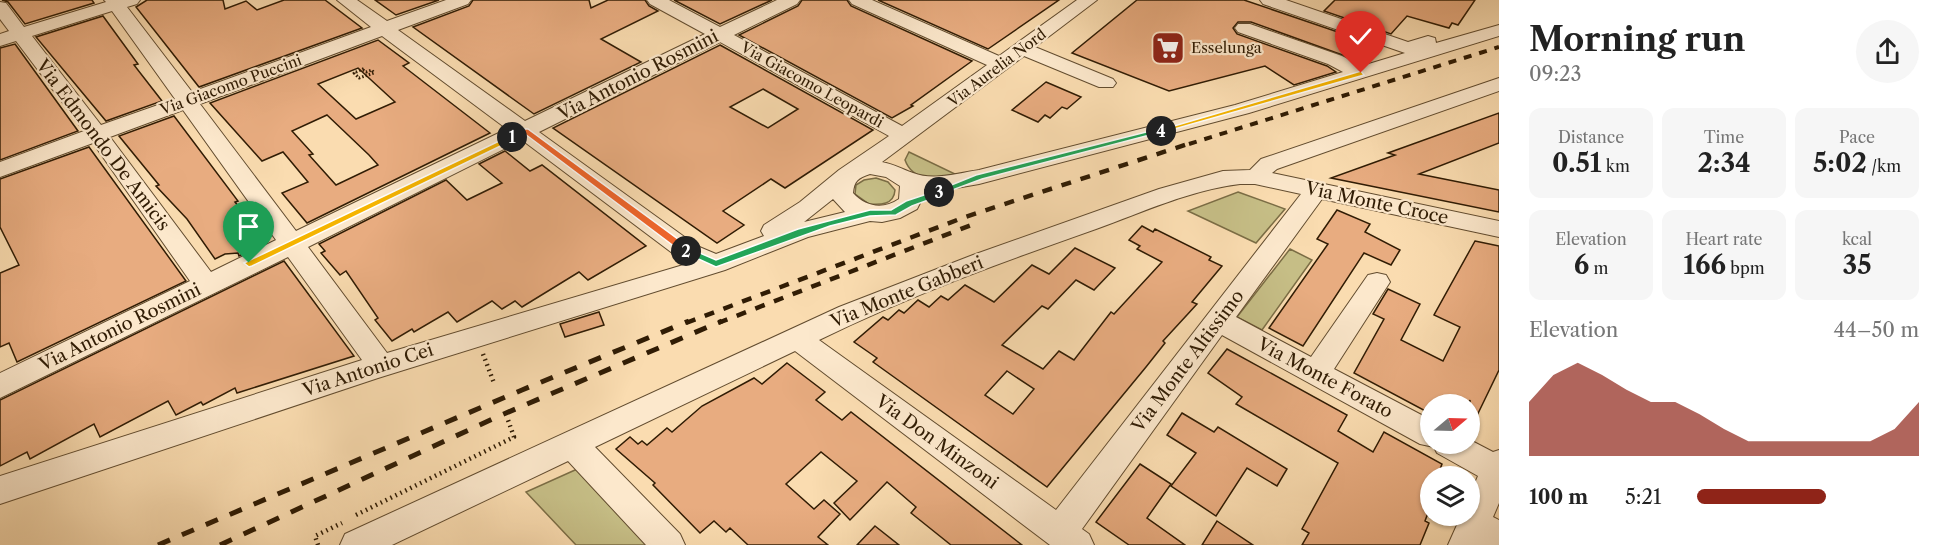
<!DOCTYPE html>
<html lang="en">
<head>
<meta charset="utf-8">
<style>
	:root { --surface:#fff; --page:#f6f6f6; --text:#222; --muted:#767676; --accent:#8f2418 }
	body { margin:0; font-family:"Libre Caslon Text",serif; background:var(--page); color:var(--text); height:100vh; display:flex; flex-direction:column; font-size:22px; white-space:nowrap }
	* { box-sizing:border-box; margin:0 }
	p { font-size:20px; color:var(--muted) }
	.icon { flex:none; width:33px; height:33px; fill:none; stroke:currentColor; stroke-width:2; stroke-linecap:round; stroke-linejoin:round }
	.map { position:relative; flex:1; overflow:hidden }
	.sheet { display:flex; flex-direction:column; background:var(--surface); width:450px }
	.sheet>* { flex:none }
	.needle { width:39px; rotate:71deg }
	.fabs { position:absolute; left:1420px; top:394px; display:grid; gap:12px }
	.fabs a { display:grid; place-items:center; width:60px; height:60px; border-radius:50%; background:var(--surface); box-shadow:0 2px 4px #0004; font-size:30px }
	.pin { position:absolute; display:grid; place-items:center; width:51px; height:51px; color:#fff; margin:-62px -26px; border-radius:50% 50% 50% 0; rotate:-45deg; box-shadow:0 0 6px #0007 }
	.pin .icon { rotate:45deg }
	.km { position:absolute; width:30px; height:30px; margin:-15px; border-radius:50%; background:#222; color:#fff; font-size:16px; line-height:30px; text-align:center }
	.round { display:grid; place-items:center; flex:none; width:63px; height:63px; border-radius:32px; background:var(--page) }
	.summary { display:flex; align-items:center; justify-content:space-between; height:102px; padding:0 30px }
	h1 { font-size:33px; font-weight:800; line-height:45px }
	.stats { display:grid; grid-template-columns:repeat(3,1fr); gap:9px; height:102px; padding:6px 30px }
	.stats div { display:grid; align-content:center; border-radius:12px; background:var(--page); text-align:center }
	.stats b { font-size:26px; font-weight:800 }
	.stats small { font-size:16px; font-weight:400 }
	.stats p { font-size:16px }
	.chart { height:168px; padding:12px 30px }
	.chart p { display:flex; justify-content:space-between }
	.chart svg { width:100%; height:108px; margin-top:6px; fill:var(--accent); opacity:.7 }
	ul { padding:0 30px; list-style:none; font-size:20px }
	li { display:grid; grid-template-columns:96px 72px 1fr; align-items:center; height:45px }
	li i { height:15px; border-radius:8px; background:var(--accent) }
	main { display:flex; flex:1; min-height:0 }
	.map>svg:first-child { display:block }
	.green { fill:#c6be86; stroke:#7b6d45; stroke-width:1.5 }
	.building { fill:#e8ac80; stroke:#301c04; stroke-width:1.5; fill-rule:evenodd }
	.lines { fill:none; stroke-linecap:round; stroke-linejoin:round }
	.minor-casing { stroke:#624c2f; stroke-width:2 }
	.path-far1 { stroke:#301c04; stroke-width:3; stroke-dasharray:1.5 2; stroke-linecap:butt }
	.path { stroke:#301c04; stroke-width:4.5; stroke-dasharray:1.5 4; stroke-linecap:butt }
	.minor { fill:#fce8cc; fill-rule:evenodd }
	.rail-far2 { stroke:#301c04; stroke-width:4; stroke-dasharray:8 8; stroke-linecap:butt }
	.rail-far1 { stroke:#301c04; stroke-width:4.5; stroke-dasharray:10 10; stroke-linecap:butt }
	.rail { stroke:#301c04; stroke-width:5; stroke-dasharray:13 13; stroke-linecap:butt }
	.split-1 { fill:#f5b400; stroke:#fff; stroke-width:1.5 }
	.split-2 { fill:#f0652b; stroke:#fff; stroke-width:1.5 }
	.split-3 { fill:#22a559; stroke:#fff; stroke-width:1.5 }
	.split-4 { fill:#22a559; stroke:#fff; stroke-width:1.5 }
	.split-5 { fill:#f5b400; stroke:#fff; stroke-width:1.5 }
	.labels { text-anchor:middle; stroke-width:4.5; stroke-linejoin:round; paint-order:stroke }
	.far-poi-label { font-size:15px; fill:#301c04; stroke:#fce8cc; text-anchor:start }
	.far-street-label { font-size:15px; fill:#301c04; stroke:#fce8cc }
	.street-label { font-size:18px; fill:#301c04; stroke:#fce8cc }
</style>
</head>
<body>
<main>
<div class="map">
<svg width="1499" height="545" viewBox="0 0 1499 545">
	<rect width="100%" height="100%" fill="#fadcb0"/>
	<filter id="stains"><feTurbulence type="fractalNoise" baseFrequency=".00333" numOctaves="4"/><feColorMatrix values="0 0 0 0 .2 0 0 0 0 .09 0 0 0 0 .02 0 0 0 .5 -.17"/></filter>
	<radialGradient id="worn" r=".72"><stop offset=".6" stop-color="#630" stop-opacity="0"/><stop offset="1" stop-color="#630" stop-opacity=".3"/></radialGradient>
	<!-- green -->
	<g class="green">
		<path d="M909 152 955 174C936 179 913 182 905 160Z"/>
		<path d="M876 178 888 182 895 190C894 205 880 205 869 204L855 194 856 185 864 180Z"/>
		<path d="M1238 192 1285 209 1256 243 1188 211Z"/>
		<path d="M1290 249 1312 260 1262 330 1237 317Z"/>
		<path d="M584 466 659 545H576L526 492Z"/>
	</g>
	<!-- building -->
	<g class="building">
		<path d="M2 0H92L94 3 25 24 8 2Z"/>
		<path d="M147 0H223L225 9 246 1 257 10 284 0H325L362 28 199 87 136 7Z"/>
		<path d="M375 0H439L396 15Z"/>
		<path d="M473 0H589L591 8 608 0H645L649 6 658 11 601 39 641 62 534 114 413 27 469 6Z"/>
		<path d="M674 0H772L720 24Z"/>
		<path d="M802 0H847L851 6 972 61 911 105 913 106 892 118 739 35 798 6Z"/>
		<path d="M878 0H1059L988 49Z"/>
		<path d="M1137 0H1244L1379 46 1370 56 1353 50 1348 57 1251 22H1238L1233 28 1237 34 1327 66 1336 72 1294 85 1265 66 1169 91 1072 53Z"/>
		<path d="M1335 0H1475L1458 25 1452 23 1449 28 1407 16 1391 34 1324 11Z"/>
		<path d="M103 16 138 64 134 65 162 101 106 121 36 37Z"/>
		<path d="M378 40 409 63 403 66 490 133 307 223 282 193 308 182 283 152 262 161 210 103ZM358 68 395 102 356 119 318 84ZM327 115 369 155 378 165 336 185 309 155 313 154 292 131Z"/>
		<path d="M15 44 78 131 0 160V48Z"/>
		<path d="M720 45 873 130 785 188 771 179 723 211 744 225 717 243 553 128ZM763 89 798 109 768 128 730 107Z"/>
		<path d="M1046 82 1081 97 1067 109 1062 107 1050 118 1045 115 1038 122 1012 110Z"/>
		<path d="M1499 113V143L1419 174 1499 190V212L1331 178 1395 155 1388 153Z"/>
		<path d="M174 116 238 201 235 202 268 241 239 256 238 253 225 254 215 259 187 219 156 186 159 185 119 136Z"/>
		<path d="M89 147 186 281 17 362 9 343 0 347V273L19 265 0 227V179Z"/>
		<path d="M505 151 530 171 542 165 646 246 588 280 579 272 522 307 515 301 502 309 492 301 457 322 448 312 414 332 412 329 392 341 375 320 378 318 346 271 340 275 321 253 325 251 319 244 446 180 467 200 502 183 479 164Z"/>
		<path d="M1337 210 1370 224 1365 232 1400 250 1391 265 1364 253 1303 346 1269 328 1328 244 1317 239Z"/>
		<path d="M1142 226 1153 232 1155 229 1211 257 1209 260 1222 266 1192 302 1197 304 1163 341 1165 343 1146 367 1047 487 873 362 877 358 854 342 883 317 888 320 899 310 904 313 918 300 929 307 941 296 948 300 965 285 994 302 1032 265 1049 274 1075 248 1115 268 1094 290 1076 280 1048 309 1042 306 1002 345 1043 369 1059 351 1074 360 1111 312 1114 314 1162 262 1137 249 1140 246 1129 240ZM1007 371 1034 389 1013 414 985 395Z"/>
		<path d="M1475 241 1499 246V370L1470 430V400L1468 405H1431V414L1354 373 1384 319 1373 314 1388 289 1420 304 1401 340 1443 361 1460 327 1434 315Z"/>
		<path d="M284 261 354 356 237 393 235 388 203 405 201 402 176 415 168 401 100 437 94 424 30 459 27 452 0 466V400Z"/>
		<path d="M599 312 604 325 565 337 560 324Z"/>
		<path d="M1227 349 1347 415 1338 431 1373 452 1384 432 1442 464 1437 477H1431V505L1425 521 1429 523 1420 545H1302L1309 533 1302 529 1338 463 1236 404 1242 397 1208 373Z"/>
		<path d="M787 363 825 392 816 400 842 420 851 412 1022 545H951L911 513 916 507 887 482 850 520 834 503 857 481 821 452 786 484 814 509 824 500 840 514 818 537 828 545H748L730 528 726 532 714 521 700 533 653 485 655 483 616 449 630 437 638 444 642 441 647 445 667 428 672 432 702 406 754 378 762 384Z"/>
		<path d="M1182 413 1214 432 1218 427 1287 469 1277 486 1247 468 1216 516 1171 486 1196 453 1167 435Z"/>
		<path d="M1140 464 1171 484 1147 518 1185 545H1129L1096 522Z"/>
		<path d="M1217 521 1253 545H1202Z"/>
		<path d="M875 526 899 545H857Z"/>
	</g>
	<g class="lines">
		<defs>
			<g id="minor">
				<path d="M104 0H140L137 4 127 7 192 92 371 27 337 0H357L387 21 446 0H471L468 4 398 30 525 121 705 34 650 4 647 0H669L720 27 777 0H800L797 4 734 35 902 126 987 65 852 4 849 0H872L999 56 1077 0H1097L1035 47 1113 79 1116 83 1113 87H1099L1024 56 882 162C893 164 902 169 913 173 933 181 959 173 979 170L1235 105 1343 72 1328 64 1238 32 1235 28 1238 24H1250L1342 56 1362 66 1405 53 1263 4 1260 0H1286L1408 42 1428 36 1435 38 1436 43 1499 25V36L1249 113 979 184 939 191 924 189V195L917 209 900 218 882 222 870 221 808 237 725 270 378 378 0 504V476L362 360 288 257 0 398V373L190 281 93 143 0 177V162L84 131 16 41 0 46V34L9 31 0 19V2L6 3 24 27 106 2ZM112 11 175 99 101 125 32 36ZM382 36 507 129 296 231 200 104ZM720 42 889 136 839 170 800 202 764 225 761 231 764 236 716 254 697 246 539 132ZM183 110 276 240 211 272 110 137ZM522 140 679 258 690 263 387 353 308 247ZM870 174 886 177 900 186 899 199C883 210 866 207 853 193 854 181 858 178 870 174ZM833 199 845 212 804 222Z"/>
				<path d="M1499 78V91L1277 169 1272 173 1499 221V237L1322 199 1236 317 1311 357 1368 275 1377 273 1386 275 1390 282 1334 369 1431 420V444H1470V440L1493 452 1499 450V503L1493 517 1499 520V545H1448L1461 516H1470V495L1478 476 1437 453 1434 447 1420 444 1222 335 1082 529 1089 534 1094 545H1050L795 351 595 447 680 534 685 545H646L568 461 392 545H340L345 534 839 307 973 255 1159 189 1223 171 1250 170 1261 159ZM1240 184H1255L1301 194 1056 510 819 340C909 296 1002 262 1096 229 1143 212 1190 190 1240 184Z"/>
			</g>
		</defs>
		<!-- minor casing -->
		<use href="#minor" class="minor-casing"/>
		<!-- path-far1 -->
		<path class="path-far1" d="M363 70 366 72 372 70 374 73 359 78 354 73 365 68"/>
		<!-- path -->
		<g class="path">
			<path d="M483 354 494 383"/>
			<path d="M356 515 514 437 508 420"/>
			<path d="M318 545 315 536 342 523"/>
		</g>
		<!-- minor -->
		<use href="#minor" class="minor"/>
		<!-- rail-far2 -->
		<path class="rail-far2" d="M1189 144 1499 47"/>
		<!-- rail-far1 -->
		<g class="rail-far1">
			<path d="M686 323 965 217 1194 142"/>
			<path d="M718 323 974 224"/>
		</g>
		<!-- rail -->
		<g class="rail">
			<path d="M158 545 522 390 689 321"/>
			<path d="M220 545 499 416 722 321"/>
		</g>
	</g>
	<!-- split-1 -->
	<path class="split-1" d="M512 135 516 137 515 139 252 266 249 267 244 263Z"/>
	<!-- split-2 -->
	<path class="split-2" d="M522 129H528L690 248V253H683L525 134 512 140 508 137Z"/>
	<!-- split-3 -->
	<path class="split-3" d="M939 190 943 192 942 195 912 206 896 215 870 216 830 226 716 267 681 251 686 247 716 260 798 229 870 210H891L906 201Z"/>
	<!-- split-4 -->
	<path class="split-4" d="M1158 129 1165 131 982 179 939 195 934 192 976 175Z"/>
	<!-- split-5 -->
	<path class="split-5" d="M1361 71 1364 75 1164 132 1157 131Z"/>
	<!-- icons -->
	<defs>
		<symbol id="supermarket-square" viewBox="-11 -11 22 22"><rect x="-9" y="-9" width="18" height="18" rx="4" fill="#8f2418" stroke="#fce8cc"/><path d="M-6-5.5h2.5l.6 2H6L4.5 2H-2.5L-4.4-4H-6ZM-1.5 3.2a1.3 1.3 0 1 0 .1 0ZM3 3.2a1.3 1.3 0 1 0 .1 0Z" fill="#fff"/></symbol>
	</defs>
	<g fill-rule="evenodd">
		<use href="#supermarket-square" x="1149" y="29" width="38" height="38"/>
	</g>
	<g class="labels">
		<!-- far-poi labels -->
		<g class="far-poi-label">
			<text x="1191" y="53">Esselunga</text>
		</g>
		<!-- far-street labels -->
		<g class="far-street-label">
			<text transform="translate(997 68) rotate(-37)" y="5">Via Aurelia Nord</text>
			<text transform="translate(231 85) rotate(-20)" y="5">Via Giacomo Puccini</text>
			<text transform="translate(812 85) rotate(29)" y="5">Via Giacomo Leopardi</text>
		</g>
		<!-- street labels -->
		<g class="street-label">
			<text transform="translate(638 75) rotate(-27)" y="6">Via Antonio Rosmini</text>
			<text transform="translate(103 145) rotate(53)" y="6">Via Edmondo De Amicis</text>
			<text transform="translate(1377 203) rotate(12)" y="6">Via Monte Croce</text>
			<text transform="translate(907 292) rotate(-22)" y="6">Via Monte Gabberi</text>
			<text transform="translate(120 327) rotate(-26)" y="6">Via Antonio Rosmini</text>
			<text transform="translate(1188 361) rotate(-53)" y="6">Via Monte Altissimo</text>
			<text transform="translate(368 370) rotate(-18)" y="6">Via Antonio Cei</text>
			<text transform="translate(1325 378) rotate(28)" y="6">Via Monte Forato</text>
			<text transform="translate(937 442) rotate(36)" y="6">Via Don Minzoni</text>
		</g>
	</g>
	<rect width="100%" height="100%" filter="url(#stains)"/>
	<rect width="100%" height="100%" fill="url(#worn)"/>
</svg>
<div class="fabs">
<a><svg class="needle" viewBox="-14 -14 28 28"><path d="M0-13l5 13h-10z" fill="#e53935"/><path d="M0 13l5-13h-10z" fill="#767676"/></svg></a>
<a><svg class="icon" aria-label="layers" viewBox="0 0 24 24"><path d="M12 4l9 5-9 5-9-5zM3 14l9 5 9-5"/></svg></a>
</div>
<div class="pin" style="left:249px;top:263px;background:#1e9e55"><svg class="icon" aria-label="arrive" viewBox="0 0 24 24"><path d="M6 21V4h12l-3 4 3 4H6"/></svg></div>
<div class="pin" style="left:1361px;top:73px;background:#d93025"><svg class="icon" aria-label="check" viewBox="0 0 24 24"><path d="M5 12l5 5 9-10"/></svg></div>
<b class="km" style="left:512px;top:137px">1</b>
<b class="km" style="left:686px;top:251px">2</b>
<b class="km" style="left:939px;top:192px">3</b>
<b class="km" style="left:1161px;top:131px">4</b>
</div>
<section class="sheet">
<div class="summary"><div><h1>Morning run</h1><p>09:23</p></div><a class="round"><svg class="icon" aria-label="share" viewBox="0 0 24 24"><path d="M12 15V3M7 8l5-5 5 5M5 13v7h14v-7"/></svg></a></div>
<div class="stats">
<div><p>Distance</p><b>0.51<small> km</small></b></div>
<div><p>Time</p><b>2:34</b></div>
<div><p>Pace</p><b>5:02<small> /km</small></b></div>
</div>
<div class="stats">
<div><p>Elevation</p><b>6<small> m</small></b></div>
<div><p>Heart rate</p><b>166<small> bpm</small></b></div>
<div><p>kcal</p><b>35</b></div>
</div>
<div class="chart"><p><span>Elevation</span>44–50 m</p>
<svg viewBox="0 0 160 44" preserveAspectRatio="none"><path d="M0 44V22L10 11L20 6L30 11L40 17L50 22L60 22L70 27L80 33L90 38L100 38L110 38L120 38L130 38L140 38L150 33L160 22V44z"/></svg>
</div>
<ul>
<li><b>100 m</b>5:21<i style="width:58%"></i></li>
</ul>
</section>
</main>
</body>
</html>
